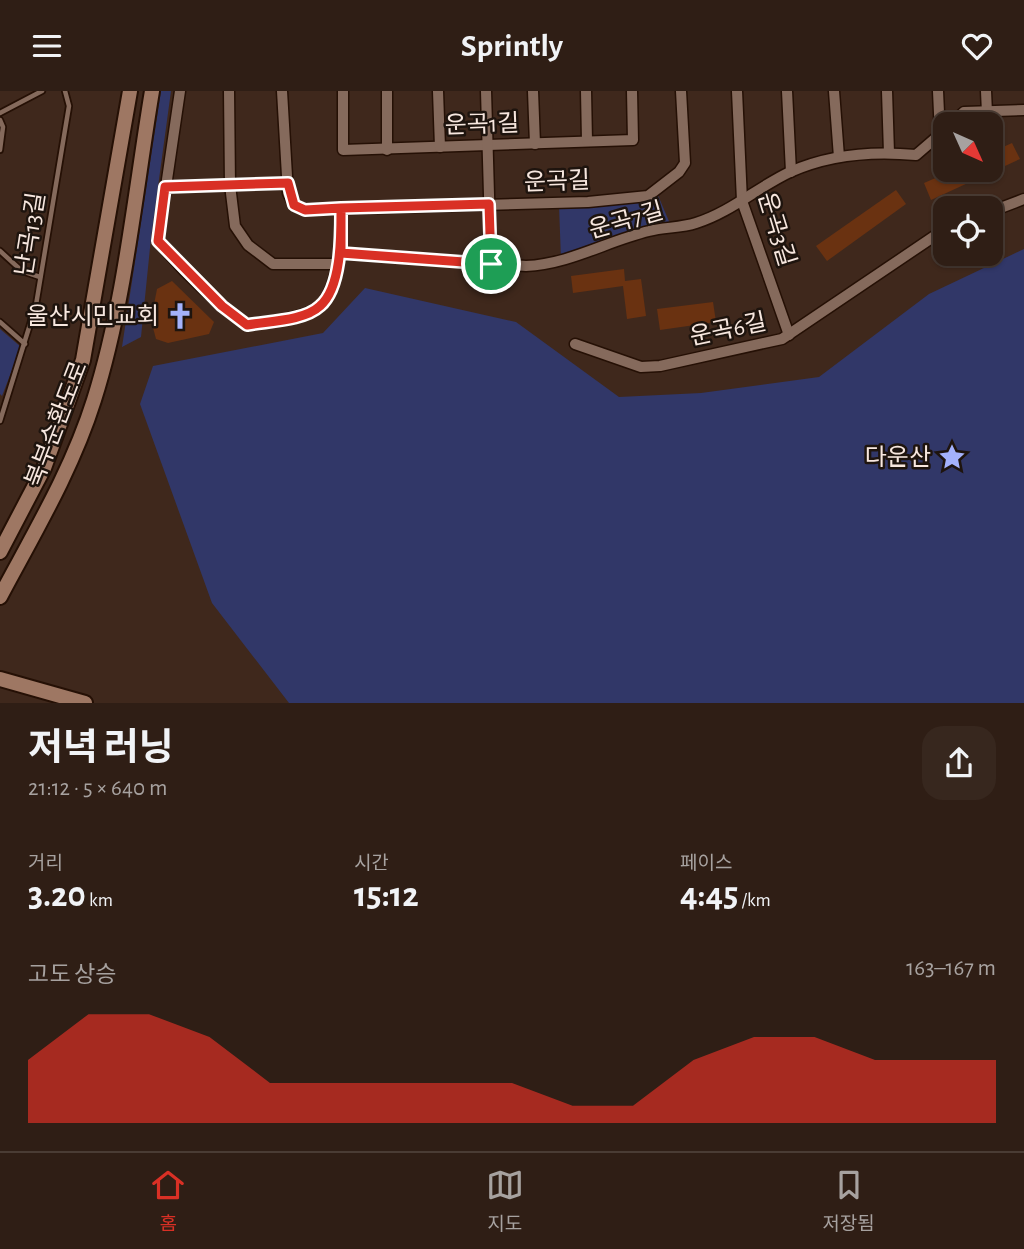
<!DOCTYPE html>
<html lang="ko">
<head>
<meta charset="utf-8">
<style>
	:root { --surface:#2f1e15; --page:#37271e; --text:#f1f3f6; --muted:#a7a2a0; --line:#4a3c34; --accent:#d93025 }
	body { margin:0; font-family:"Alegreya Sans","Noto Sans KR",sans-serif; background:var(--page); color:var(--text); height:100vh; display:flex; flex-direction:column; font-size:26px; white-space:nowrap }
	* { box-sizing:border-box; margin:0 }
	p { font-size:23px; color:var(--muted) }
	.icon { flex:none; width:38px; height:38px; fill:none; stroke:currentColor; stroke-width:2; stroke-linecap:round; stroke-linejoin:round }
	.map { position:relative; height:612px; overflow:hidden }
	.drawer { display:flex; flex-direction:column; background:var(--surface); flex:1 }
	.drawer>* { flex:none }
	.needle { width:46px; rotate:135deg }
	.fabs { position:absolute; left:933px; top:21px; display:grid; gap:14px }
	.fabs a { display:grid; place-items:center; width:70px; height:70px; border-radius:14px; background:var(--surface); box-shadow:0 2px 5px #0004,0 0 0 2px var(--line); font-size:35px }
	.pin { position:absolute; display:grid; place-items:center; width:60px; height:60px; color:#fff; margin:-30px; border:4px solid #fff; border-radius:50%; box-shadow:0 2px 7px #0007 }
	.round { display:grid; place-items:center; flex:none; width:74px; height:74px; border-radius:21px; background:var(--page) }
	.head { display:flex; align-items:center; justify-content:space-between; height:119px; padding:0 28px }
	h1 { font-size:38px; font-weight:700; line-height:52px }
	.figures { display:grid; grid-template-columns:repeat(3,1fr); gap:10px; height:119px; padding:7px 28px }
	.figures div { display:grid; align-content:center }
	.figures b { font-size:35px; font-weight:700 }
	.figures small { font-size:19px; font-weight:400 }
	.figures p { font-size:19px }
	.chart { height:196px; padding:14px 28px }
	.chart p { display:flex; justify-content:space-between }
	.chart svg { width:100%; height:126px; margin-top:7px; fill:var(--accent); opacity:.7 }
	header { display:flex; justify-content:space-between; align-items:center; height:91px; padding:0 28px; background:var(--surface); font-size:32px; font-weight:700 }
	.tabs { display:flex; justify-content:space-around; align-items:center; height:98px; border-top:2px solid var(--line); background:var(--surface); font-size:19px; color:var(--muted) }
	.tabs a { display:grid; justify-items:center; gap:4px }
	.tabs .current { color:var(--accent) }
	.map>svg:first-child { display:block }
	.green { fill:#313768 }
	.building { fill:#6a3211 }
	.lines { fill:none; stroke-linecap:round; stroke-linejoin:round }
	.lane-casing { stroke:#251005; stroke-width:8 }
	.street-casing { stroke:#251005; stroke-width:13 }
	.secondary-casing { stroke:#251005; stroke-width:18 }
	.lane { stroke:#856a5c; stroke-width:4.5 }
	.street { stroke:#856a5c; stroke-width:10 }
	.secondary { stroke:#9e7763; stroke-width:14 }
	.route-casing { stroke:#fff; stroke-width:14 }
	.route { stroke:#d93025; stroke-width:9 }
	.labels { text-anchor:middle; stroke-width:5; stroke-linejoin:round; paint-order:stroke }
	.street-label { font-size:24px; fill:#f7e7df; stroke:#1e140e }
	.poi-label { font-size:24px; fill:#f7e7df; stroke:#1e140e; text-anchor:end }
</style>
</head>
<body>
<header><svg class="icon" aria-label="menu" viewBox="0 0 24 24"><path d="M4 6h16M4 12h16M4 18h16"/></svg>Sprintly<svg class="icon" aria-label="heart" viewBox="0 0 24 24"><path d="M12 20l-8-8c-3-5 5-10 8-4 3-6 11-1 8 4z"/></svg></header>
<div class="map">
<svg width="1024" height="612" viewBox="0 0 1024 612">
	<rect width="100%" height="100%" fill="#3f281c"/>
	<!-- green -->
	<g class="green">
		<path d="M161 0H171L151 147 141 246 122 256Z"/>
		<path d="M657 102 671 135 561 168 559 114Z"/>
		<path d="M1024 158V612H289L212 512 140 313 153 275 323 242 365 197 516 231 619 306 701 302 819 286 929 203Z"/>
		<path d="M0 238 21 256 2 305 0 303Z"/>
	</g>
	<!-- building -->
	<g class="building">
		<path d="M1012 52 1020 68 931 109 924 92 954 79H990V62Z"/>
		<path d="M896 99 906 113 827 170 816 155Z"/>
		<path d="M624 178 625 190 641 188 646 225 627 228 623 195 573 202 571 185Z"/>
		<path d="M172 190 214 231 209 243 168 252 156 248 151 229 157 198Z"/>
		<path d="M713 211 716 231 660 239 657 218Z"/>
	</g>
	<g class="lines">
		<defs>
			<g id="lane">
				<path d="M0 22 42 0"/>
				<path d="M0 29 3 36 0 59"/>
				<path d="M0 160 22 180 40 186"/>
				<path d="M0 231 25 253"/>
				<path d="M0 330 36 214 69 15 65 0"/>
			</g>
			<g id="street">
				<path d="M180 0 158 150C184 182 214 210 247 234 265 231 309 227 321 214 333 201 336 178 341 162"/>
				<path d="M229 0 230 94 235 135 248 154 273 173H338"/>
				<path d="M282 0 288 102 294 114 305 119 588 111 648 105 679 81 685 72 681 0"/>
				<path d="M343 0V59L633 49 632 0"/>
				<path d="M438 0 440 56"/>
				<path d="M486 0 491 173"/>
				<path d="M533 0 535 53"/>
				<path d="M586 0 587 50"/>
				<path d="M737 0 742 110 789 244"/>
				<path d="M787 0 791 81"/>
				<path d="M834 0 839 66"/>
				<path d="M887 0 889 62"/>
				<path d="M938 0 940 44"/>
				<path d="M986 0 987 22"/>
				<path d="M951 33 964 21 1024 19"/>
				<path d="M387 59V0"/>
				<path d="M165 96 287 92"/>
				<path d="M341 117V162L526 175C570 173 607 150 649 140 664 136 681 137 696 132 731 121 758 96 790 81 830 63 874 60 916 64L945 39"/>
				<path d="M990 121 1024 108"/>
				<path d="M575 253 641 276 660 275 782 248 945 138"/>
			</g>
			<g id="secondary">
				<path d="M0 461 44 377 83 269 130 0"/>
				<path d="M0 506C34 442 72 379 94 309 125 211 135 101 152 0"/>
				<path d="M0 588 85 612"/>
			</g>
		</defs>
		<!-- lane casing -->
		<use href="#lane" class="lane-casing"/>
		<!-- street casing -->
		<use href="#street" class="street-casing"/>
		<!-- secondary casing -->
		<use href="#secondary" class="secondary-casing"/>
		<!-- lane -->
		<use href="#lane" class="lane"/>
		<!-- street -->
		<use href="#street" class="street"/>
		<!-- secondary -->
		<use href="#secondary" class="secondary"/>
	</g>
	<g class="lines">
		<defs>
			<path id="route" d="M491 173 341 162V117L305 119 294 114 288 92 165 96 158 150 222 215 247 234C268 230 304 230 320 215 342 196 341 143 341 117L489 113 491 173"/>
		</defs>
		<!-- route casing -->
		<use href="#route" class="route-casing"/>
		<!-- route -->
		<use href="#route" class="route"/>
	</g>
	<!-- icons -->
	<defs>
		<symbol id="church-bare" viewBox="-9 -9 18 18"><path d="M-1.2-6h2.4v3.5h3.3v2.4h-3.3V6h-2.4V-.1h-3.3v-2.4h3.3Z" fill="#a4b2fc" stroke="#1e140e" stroke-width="2.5" paint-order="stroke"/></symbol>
		<symbol id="sight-bare" viewBox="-9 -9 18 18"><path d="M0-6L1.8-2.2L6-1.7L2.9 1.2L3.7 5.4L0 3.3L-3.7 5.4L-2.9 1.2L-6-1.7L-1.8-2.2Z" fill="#a4b2fc" stroke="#1e140e" stroke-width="2.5" paint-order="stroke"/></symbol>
	</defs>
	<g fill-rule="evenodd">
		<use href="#church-bare" x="161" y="206" width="38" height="38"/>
		<use href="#sight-bare" x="933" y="347" width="38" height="38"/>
	</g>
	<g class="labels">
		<!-- street labels -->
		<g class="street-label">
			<text transform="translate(482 33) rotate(-2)" y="8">운곡1길</text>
			<text transform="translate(557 90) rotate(-2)" y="8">운곡길</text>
			<text transform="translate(626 129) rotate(-16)" y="8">운곡7길</text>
			<text transform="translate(777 138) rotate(73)" y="8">운곡3길</text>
			<text transform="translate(30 143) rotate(-81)" y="8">난곡13길</text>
			<text transform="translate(728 238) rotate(-12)" y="8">운곡6길</text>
			<text transform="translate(56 333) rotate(-69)" y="8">북부순환도로</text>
		</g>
		<!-- poi labels -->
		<g class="poi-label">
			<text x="159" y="233">울산시민교회</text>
			<text x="931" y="374">다운산</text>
		</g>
	</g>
</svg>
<div class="fabs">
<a><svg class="needle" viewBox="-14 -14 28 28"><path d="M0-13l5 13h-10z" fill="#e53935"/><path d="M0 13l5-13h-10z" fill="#a7a2a0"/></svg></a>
<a><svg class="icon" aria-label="locate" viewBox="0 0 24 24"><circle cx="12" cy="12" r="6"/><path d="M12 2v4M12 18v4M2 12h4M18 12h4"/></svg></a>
</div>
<div class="pin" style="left:491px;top:173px;background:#1e9e55"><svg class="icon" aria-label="arrive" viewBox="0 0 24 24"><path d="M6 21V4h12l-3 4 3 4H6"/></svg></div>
</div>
<section class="drawer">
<div class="head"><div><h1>저녁 러닝</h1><p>21:12 · 5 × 640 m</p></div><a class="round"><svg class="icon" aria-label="share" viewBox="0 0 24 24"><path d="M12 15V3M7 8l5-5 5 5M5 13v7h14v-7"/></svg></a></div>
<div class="figures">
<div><p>거리</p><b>3.20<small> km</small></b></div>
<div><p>시간</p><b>15:12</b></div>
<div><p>페이스</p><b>4:45<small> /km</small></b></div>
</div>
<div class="chart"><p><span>고도 상승</span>163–167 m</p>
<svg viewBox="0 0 160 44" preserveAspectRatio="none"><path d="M0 44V22L10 6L20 6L30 14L40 30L50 30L60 30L70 30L80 30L90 38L100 38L110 22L120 14L130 14L140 22L150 22L160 22V44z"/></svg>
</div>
</section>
<nav class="tabs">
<a class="current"><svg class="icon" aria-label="home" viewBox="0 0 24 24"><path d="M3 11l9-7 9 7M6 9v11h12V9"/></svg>홈</a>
<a><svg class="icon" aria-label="map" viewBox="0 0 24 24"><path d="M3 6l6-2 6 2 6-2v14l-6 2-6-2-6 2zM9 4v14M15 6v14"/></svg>지도</a>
<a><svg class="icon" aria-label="saved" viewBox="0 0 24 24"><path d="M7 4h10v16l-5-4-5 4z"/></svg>저장됨</a>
</nav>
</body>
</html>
